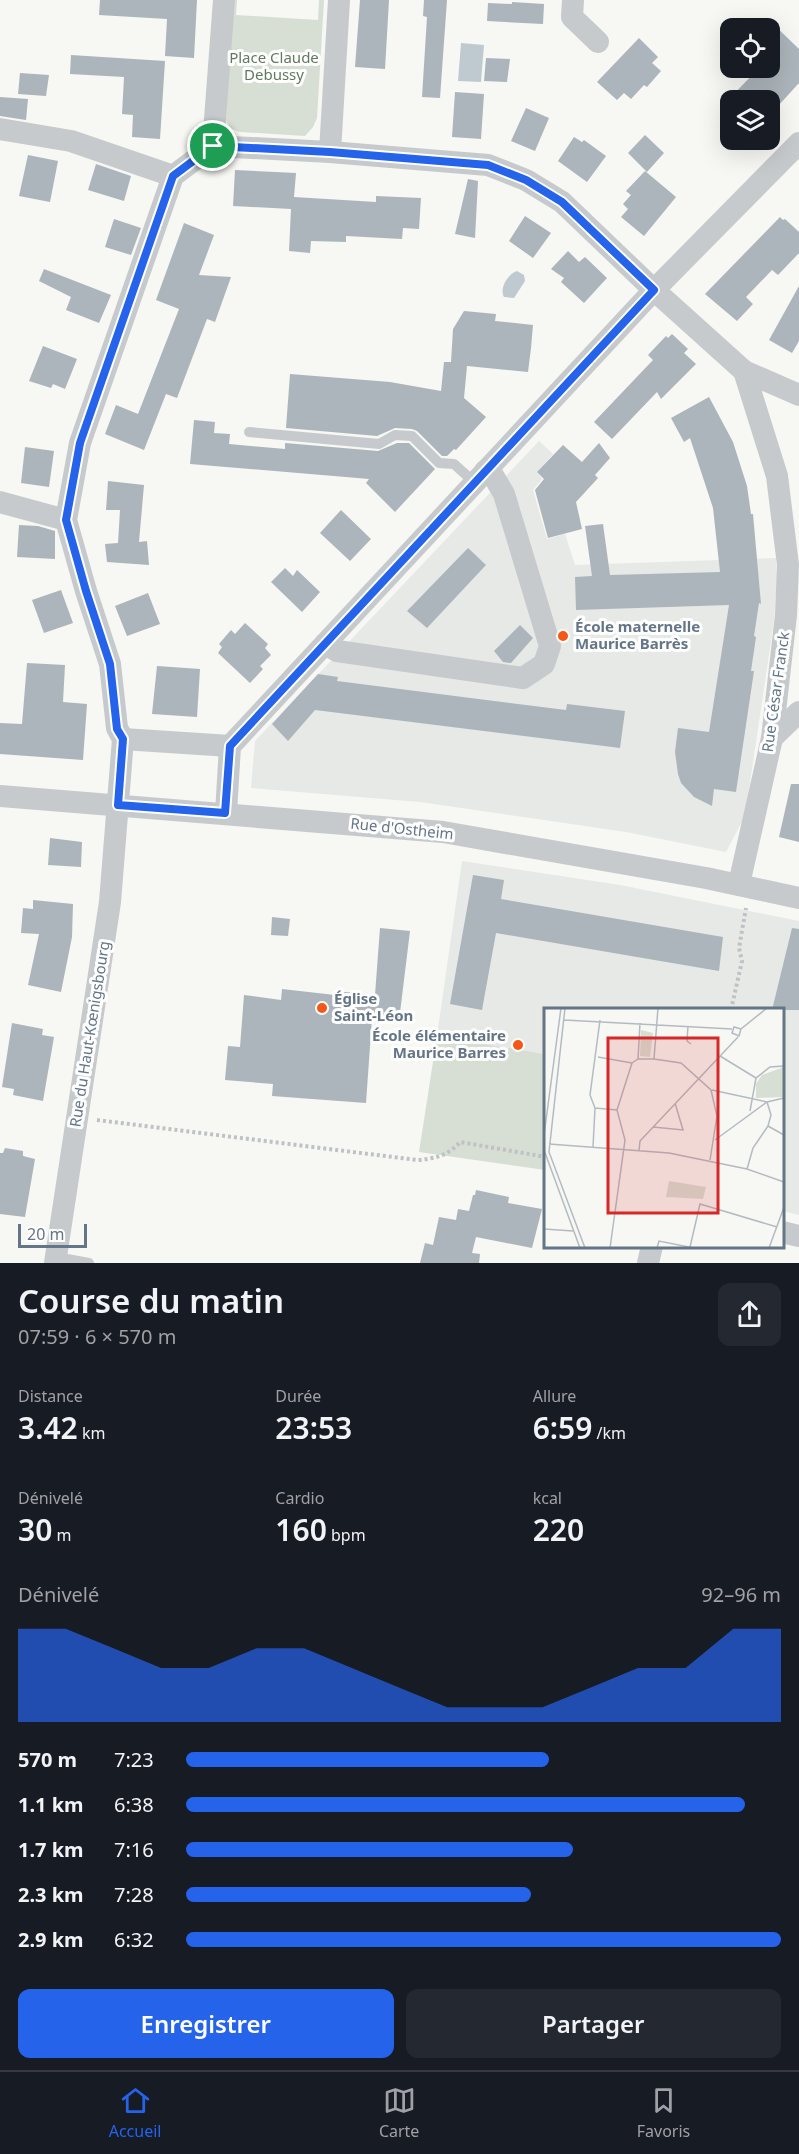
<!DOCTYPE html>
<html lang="fr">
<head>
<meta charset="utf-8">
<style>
	:root { --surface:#171b24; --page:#242831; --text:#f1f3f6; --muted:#9ea1a6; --line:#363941; --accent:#2563eb }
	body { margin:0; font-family:"Noto Sans",sans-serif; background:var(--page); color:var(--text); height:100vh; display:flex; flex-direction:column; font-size:22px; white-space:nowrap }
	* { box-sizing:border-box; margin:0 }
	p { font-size:20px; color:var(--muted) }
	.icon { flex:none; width:33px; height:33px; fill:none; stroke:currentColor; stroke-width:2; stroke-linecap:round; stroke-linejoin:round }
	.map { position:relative; height:1263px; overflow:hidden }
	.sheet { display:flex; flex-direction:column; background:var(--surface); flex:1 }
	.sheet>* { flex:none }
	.controls { position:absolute; left:720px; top:18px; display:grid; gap:12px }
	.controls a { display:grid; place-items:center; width:60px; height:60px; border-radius:12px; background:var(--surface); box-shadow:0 6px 24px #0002; font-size:30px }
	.scale { position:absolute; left:18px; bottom:15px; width:69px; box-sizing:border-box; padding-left:6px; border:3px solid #637587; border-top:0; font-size:16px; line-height:21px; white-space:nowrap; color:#637587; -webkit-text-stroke:4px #fff; paint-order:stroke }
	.pin { position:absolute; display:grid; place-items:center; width:51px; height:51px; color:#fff; margin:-26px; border:3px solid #fff; border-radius:50%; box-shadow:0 2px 6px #0007 }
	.round { display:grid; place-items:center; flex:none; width:63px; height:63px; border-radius:12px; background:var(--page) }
	.overview { display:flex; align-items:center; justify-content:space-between; height:102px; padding:0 18px }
	h1 { font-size:33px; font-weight:600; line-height:45px }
	.figures { display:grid; grid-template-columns:repeat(3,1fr); gap:9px; height:102px; padding:6px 18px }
	.figures div { display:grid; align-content:center }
	.figures b { font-size:30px; font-weight:600 }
	.figures small { font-size:16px; font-weight:400 }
	.figures p { font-size:16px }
	.chart { height:168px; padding:12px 18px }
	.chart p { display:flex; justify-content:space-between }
	.chart svg { width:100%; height:108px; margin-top:6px; fill:var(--accent); opacity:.7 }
	.cta { display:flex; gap:12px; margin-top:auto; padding:12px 18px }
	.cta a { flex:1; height:69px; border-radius:12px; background:var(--accent); color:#fff; font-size:24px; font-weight:600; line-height:69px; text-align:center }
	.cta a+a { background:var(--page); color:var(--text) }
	ul { padding:0 18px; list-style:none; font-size:20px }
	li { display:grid; grid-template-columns:96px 72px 1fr; align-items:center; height:45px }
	li i { height:15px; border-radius:8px; background:var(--accent) }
	.dock { display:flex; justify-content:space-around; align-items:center; height:84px; border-top:2px solid var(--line); background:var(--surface); font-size:16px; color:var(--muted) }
	.dock a { display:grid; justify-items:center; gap:3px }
	.dock .on { color:var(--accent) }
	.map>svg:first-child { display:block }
	.built { fill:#e7e9e7 }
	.green { fill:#d7dfd4 }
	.water { fill:#bfcad0 }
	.building { fill:#acb5bb }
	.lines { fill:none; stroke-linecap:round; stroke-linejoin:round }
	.path { stroke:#bfc2c4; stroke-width:4; stroke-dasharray:3 3; stroke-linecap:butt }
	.service { stroke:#c6cacd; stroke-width:10 }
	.minor { stroke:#c6cacd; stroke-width:22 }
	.route-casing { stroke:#fff; stroke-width:12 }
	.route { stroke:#2563eb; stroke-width:8 }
	.poi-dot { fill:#f45716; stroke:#fff; stroke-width:2 }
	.labels { text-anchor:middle; stroke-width:6; stroke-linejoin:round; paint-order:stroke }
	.park-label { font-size:15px; fill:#62795e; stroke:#fff }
	.poi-label { font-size:15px; font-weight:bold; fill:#637587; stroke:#fff; text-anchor:start }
	.street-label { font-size:15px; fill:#637587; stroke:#fff }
	.inset-road { fill:none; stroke:#b3bbc2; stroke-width:1.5 }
	.view { fill:#d62828; fill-opacity:0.15; stroke:#d62828; stroke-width:3 }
	.inset-edge { fill:none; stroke:#637587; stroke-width:3 }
</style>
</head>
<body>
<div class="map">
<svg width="799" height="1263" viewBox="0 0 799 1263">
	<rect width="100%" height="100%" fill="#f7f7f3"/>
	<!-- built -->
	<g class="built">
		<path d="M539 441 553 454 537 472 542 479 533 490 547 539 565 534 575 565 776 558 777 578 774 621 745 816 726 852 626 832 420 802 251 788 255 741Z"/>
		<path d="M462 861 620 885 799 921V1215L783 1211 782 1010H546L545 1054 437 1036Z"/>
	</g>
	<!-- green -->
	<g class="green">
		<path d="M231 0H237L236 15 318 20 319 0H324L317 118 313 127 305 136 240 132 230 128 226 120Z"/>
		<path d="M437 1036 545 1054V1170L419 1152Z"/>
	</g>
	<!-- water -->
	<g class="water">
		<path d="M461 43 484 45 481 82 458 81Z"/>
		<path d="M517 271 524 275 525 281 514 298 504 297C499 288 508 274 517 271Z"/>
	</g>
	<!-- building -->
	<g class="building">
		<path d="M100 0H197L194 58 165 56 167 19 99 15Z"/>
		<path d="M360 0H389L385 69 355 67Z"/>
		<path d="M424 0H447L440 98 422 97 427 17 423 16Z"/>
		<path d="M512 2 544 4 543 24 487 21 488 3 512 4Z"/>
		<path d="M770 21 799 49V83L778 106 772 100H728L759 68H770Z"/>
		<path d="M639 38 658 57 652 63 661 71 647 87 644 85 631 99 624 93 617 100 597 82Z"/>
		<path d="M71 55 165 61 160 139 132 137 133 115 122 114 124 77 70 74Z"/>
		<path d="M486 58 510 59 507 82 484 81Z"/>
		<path d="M20 73 49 75 46 96 18 94Z"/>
		<path d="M455 92 484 94 481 139 452 137Z"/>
		<path d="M0 97 28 99 26 120 0 116Z"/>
		<path d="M526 108 549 118 535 151 511 141Z"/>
		<path d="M645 135 664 153 647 172 628 153Z"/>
		<path d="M574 137 582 142 584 140 606 156 587 182 558 161Z"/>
		<path d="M28 155 58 161 50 202 19 196Z"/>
		<path d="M96 164 131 176 124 201 88 190Z"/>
		<path d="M235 170 296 173 294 197 376 202V196L421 198 419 229 403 228 402 239 346 236V242L311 241 310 253 289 251 291 209 233 206Z"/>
		<path d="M645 171 676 197 644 236 621 217 628 209 623 204 631 195 626 191Z"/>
		<path d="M468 179 478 181 475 238 455 234Z"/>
		<path d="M525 216 551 233 533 258 509 241Z"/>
		<path d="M780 217 783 220 785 219 799 232V253L778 275 772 270 746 297 753 304 737 321 705 294Z"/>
		<path d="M114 219 141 228 131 255 105 247Z"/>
		<path d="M184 223 214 235 199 275 231 277 215 322 207 319 177 398 166 394 144 450 105 434 116 405 138 414 179 309 156 300Z"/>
		<path d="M568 251 579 262 585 257 607 278 584 303 561 282 564 278 551 269Z"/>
		<path d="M44 269 111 295 99 323 66 310 71 297 39 281Z"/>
		<path d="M799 286V341L792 353 769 340Z"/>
		<path d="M464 311 496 314 495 321 533 325 531 348 528 372 467 366 464 398 486 417 456 450 454 449 447 456H442L417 431 412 429 395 428 377 436 286 428 290 374 390 382 441 391 444 362H451L453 329Z"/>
		<path d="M672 334 688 349 684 353 696 364 661 399 657 392 612 439 594 422 653 360 648 355 666 336 668 338Z"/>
		<path d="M43 346 77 359 65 389 53 384 51 388 29 381Z"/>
		<path d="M709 397 733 442 747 486 751 514H753L761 604 759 603 754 636 756 637 751 671H754L736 792 714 789 712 806 694 797 681 783 678 774 675 752 678 728 709 732 729 605 576 610 575 577 592 576 585 526 603 524 610 575 720 572 713 508 690 438 684 442 671 418Z"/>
		<path d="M194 420 215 422 214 433 230 434 229 444 285 449V443L378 451 397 443H409L435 469 395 512 366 483 369 479 190 464Z"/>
		<path d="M599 443 610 458 595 475 598 478 576 502 582 529 548 538 535 490 544 479 537 472 563 445 582 462Z"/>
		<path d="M25 447 54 451 49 487 21 483Z"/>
		<path d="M108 481 144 485 139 542 147 541 149 565 107 562 105 544 118 543 120 510H106Z"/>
		<path d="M341 510 371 539 350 561 320 533Z"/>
		<path d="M19 525 38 526 55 531V559L17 557Z"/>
		<path d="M468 548 486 565 427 628 407 611Z"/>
		<path d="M285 568 293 576 297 570 320 592 302 612 271 582Z"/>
		<path d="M61 590 73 623 44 633 32 600Z"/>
		<path d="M148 593 160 624 127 636 115 606Z"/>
		<path d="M245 623 268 644 265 648 271 655 260 666 263 669 250 683 218 653 222 647 219 644 231 630 235 634Z"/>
		<path d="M520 625 533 638 511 663 503 662 494 651Z"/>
		<path d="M27 663 65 665 63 702 87 704 83 760 0 754V723L22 724Z"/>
		<path d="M157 666 200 669 197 717 152 714Z"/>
		<path d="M318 674 338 677 337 681 566 710 567 704 625 711 620 748 315 710 288 741 272 724Z"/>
		<path d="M791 784H799V842L779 837Z"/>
		<path d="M50 838 82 842 81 867 48 865Z"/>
		<path d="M473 875 504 880 501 899 723 937 719 971 496 933 482 1010 450 1004Z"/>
		<path d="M33 900 73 904 72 937 61 992 28 985 39 934 21 933 23 908 33 909Z"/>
		<path d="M272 917 290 919 288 936 271 935Z"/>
		<path d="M380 928 410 931 399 1021 372 1018 366 1103 272 1096 273 1084 225 1080 228 1046 240 1047 244 995 281 1000 282 989 335 995V991L375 995Z"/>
		<path d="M792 928 799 929V1010H772Z"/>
		<path d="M12 1023 43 1029 42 1035 54 1037 43 1101 13 1095 14 1089 2 1087Z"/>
		<path d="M5 1148 23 1151V1156L35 1159 25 1217 0 1214V1153H3Z"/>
		<path d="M476 1190 509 1197 508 1203 542 1209 532 1248 476 1237 472 1253 480 1254 479 1263H420L425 1243 433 1245 439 1217 456 1220 458 1209 469 1211 473 1195H475Z"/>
	</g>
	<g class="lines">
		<!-- path -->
		<g class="path">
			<path d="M731 1010 742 961 739 948 746 908"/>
			<path d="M97 1120 417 1160C434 1159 449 1155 460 1142L546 1157"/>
		</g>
		<!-- service -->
		<g class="service">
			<path d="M249 432 379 444 395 435 412 436 439 463 454 464 475 483"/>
			<path d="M56 1257 89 1263"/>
		</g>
		<!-- minor -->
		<g class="minor">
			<path d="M224 0 213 146 330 152 339 0"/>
			<path d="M573 0 572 17 598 42"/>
			<path d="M0 129 71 141 173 176"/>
			<path d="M330 152 488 165 526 180 562 202 654 290 744 371 777 476 788 565 786 615 772 738 739 884"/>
			<path d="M744 371 799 395"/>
			<path d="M0 502 66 520"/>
			<path d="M325 644 337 651 523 678 544 664 550 646 504 494 494 477 485 471"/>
			<path d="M772 738 799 712"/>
			<path d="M123 739 230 746"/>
			<path d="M0 796 443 832 706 878 799 898"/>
			<path d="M226 813 230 746 654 290 799 143"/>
			<path d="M782 1232 799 1236"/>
			<path d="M55 1263 110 902 123 739 117 728 110 664 86 591 66 520 80 443 173 176 213 146"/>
			<path d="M648 1263 652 1246"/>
		</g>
	</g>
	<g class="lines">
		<defs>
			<path id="route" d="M213 146 330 152 488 165 526 180 562 202 654 290 230 746 225 813 118 805 123 739 117 729 110 664 86 591 66 520 80 443 173 176Z"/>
		</defs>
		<!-- route casing -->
		<use href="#route" class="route-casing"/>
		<!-- route -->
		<use href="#route" class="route"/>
	</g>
	<!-- markers -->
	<g class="poi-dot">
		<circle cx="563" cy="636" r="6"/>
		<circle cx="322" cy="1008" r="6"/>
		<circle cx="518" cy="1045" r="6"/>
	</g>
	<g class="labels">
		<!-- park labels -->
		<g class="park-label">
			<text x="274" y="63">Place Claude<tspan x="274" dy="17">Debussy</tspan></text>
		</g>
		<!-- poi labels -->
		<g class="poi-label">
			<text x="575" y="632">École maternelle<tspan x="575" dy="17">Maurice Barrès</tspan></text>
			<text x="334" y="1004">Église<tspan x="334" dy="17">Saint-Léon</tspan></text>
			<text x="506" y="1041" text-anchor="end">École élémentaire<tspan x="506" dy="17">Maurice Barres</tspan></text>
		</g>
		<!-- street labels -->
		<g class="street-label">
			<text transform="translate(776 692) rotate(-82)" y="5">Rue César Franck</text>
			<text transform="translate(402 829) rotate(6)" y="5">Rue d'Ostheim</text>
			<text transform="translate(90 1034) rotate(-81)" y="5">Rue du Haut-Kœnigsbourg</text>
		</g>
	</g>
	<!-- overview -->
	<g transform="translate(544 1008)">
		<rect width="240" height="240" fill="#f7f7f3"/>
		<path d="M97 22 109 25 106 49 96 48ZM240 59V89L212 90V76L218 67ZM125 173 162 179 159 191 122 189Z" fill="#d7dfd4"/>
		<path class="inset-road" d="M21 0 5 144 41 240M20 12 188 21M96 15 94 51H110L114 0M144 18 143 33 147 36M197 21 190 19 188 25 195 28 197 21 223 0M176 48 212 70 226 59 240 58M54 49 88 55M110 51 137 55 167 82 173 108 166 152M168 82 223 94 227 107 224 118 209 140 203 161M51 100 73 102M206 103 212 70M224 118 240 127M109 119 139 122 131 95M0 127 17 0M171 132 223 94 240 90M5 136 125 145 203 161 240 174M49 139 51 100 46 87 56 12M0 142 36 240M95 143 96 133 194 29M0 221 29 223M146 239 156 196 233 219M66 240 81 132 73 102 88 55 94 51M113 240 115 233 150 240M225 240 240 199"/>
		<path class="view" d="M64 30H174V205H64Z"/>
		<rect width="240" height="240" class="inset-edge"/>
	</g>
</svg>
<div class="controls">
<a><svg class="icon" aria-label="locate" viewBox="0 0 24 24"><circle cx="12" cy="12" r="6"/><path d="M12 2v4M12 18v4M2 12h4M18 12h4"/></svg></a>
<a><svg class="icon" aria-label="layers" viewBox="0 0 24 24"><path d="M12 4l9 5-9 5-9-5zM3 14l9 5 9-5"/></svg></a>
</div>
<div class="scale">20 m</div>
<div class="pin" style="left:213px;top:146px;background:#1e9e55"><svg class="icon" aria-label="arrive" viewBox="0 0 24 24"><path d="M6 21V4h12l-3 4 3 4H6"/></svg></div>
</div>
<section class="sheet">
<div class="overview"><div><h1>Course du matin</h1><p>07:59 · 6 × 570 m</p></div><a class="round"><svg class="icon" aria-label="share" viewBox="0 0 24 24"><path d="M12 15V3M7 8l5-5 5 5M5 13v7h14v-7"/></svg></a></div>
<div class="figures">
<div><p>Distance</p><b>3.42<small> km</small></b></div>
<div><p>Durée</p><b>23:53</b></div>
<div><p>Allure</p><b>6:59<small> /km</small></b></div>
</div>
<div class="figures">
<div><p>Dénivelé</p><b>30<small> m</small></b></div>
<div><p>Cardio</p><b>160<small> bpm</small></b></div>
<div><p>kcal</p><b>220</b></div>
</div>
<div class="chart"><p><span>Dénivelé</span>92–96 m</p>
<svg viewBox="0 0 160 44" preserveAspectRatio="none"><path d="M0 44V6L10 6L20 14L30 22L40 22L50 14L60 14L70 22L80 30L90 38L100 38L110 38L120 30L130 22L140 22L150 6L160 6V44z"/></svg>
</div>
<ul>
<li><b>570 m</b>7:23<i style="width:61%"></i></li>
<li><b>1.1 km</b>6:38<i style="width:94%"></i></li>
<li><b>1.7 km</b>7:16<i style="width:65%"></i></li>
<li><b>2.3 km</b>7:28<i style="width:58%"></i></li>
<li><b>2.9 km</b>6:32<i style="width:100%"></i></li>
</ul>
<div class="cta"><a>Enregistrer</a><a>Partager</a></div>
</section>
<nav class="dock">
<a class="on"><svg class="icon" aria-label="home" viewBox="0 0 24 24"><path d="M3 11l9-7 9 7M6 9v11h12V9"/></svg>Accueil</a>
<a><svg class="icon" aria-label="map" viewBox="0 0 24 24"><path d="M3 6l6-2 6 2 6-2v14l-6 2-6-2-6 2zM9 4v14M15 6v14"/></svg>Carte</a>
<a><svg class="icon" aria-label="saved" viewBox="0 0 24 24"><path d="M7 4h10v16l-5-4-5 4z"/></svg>Favoris</a>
</nav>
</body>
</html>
